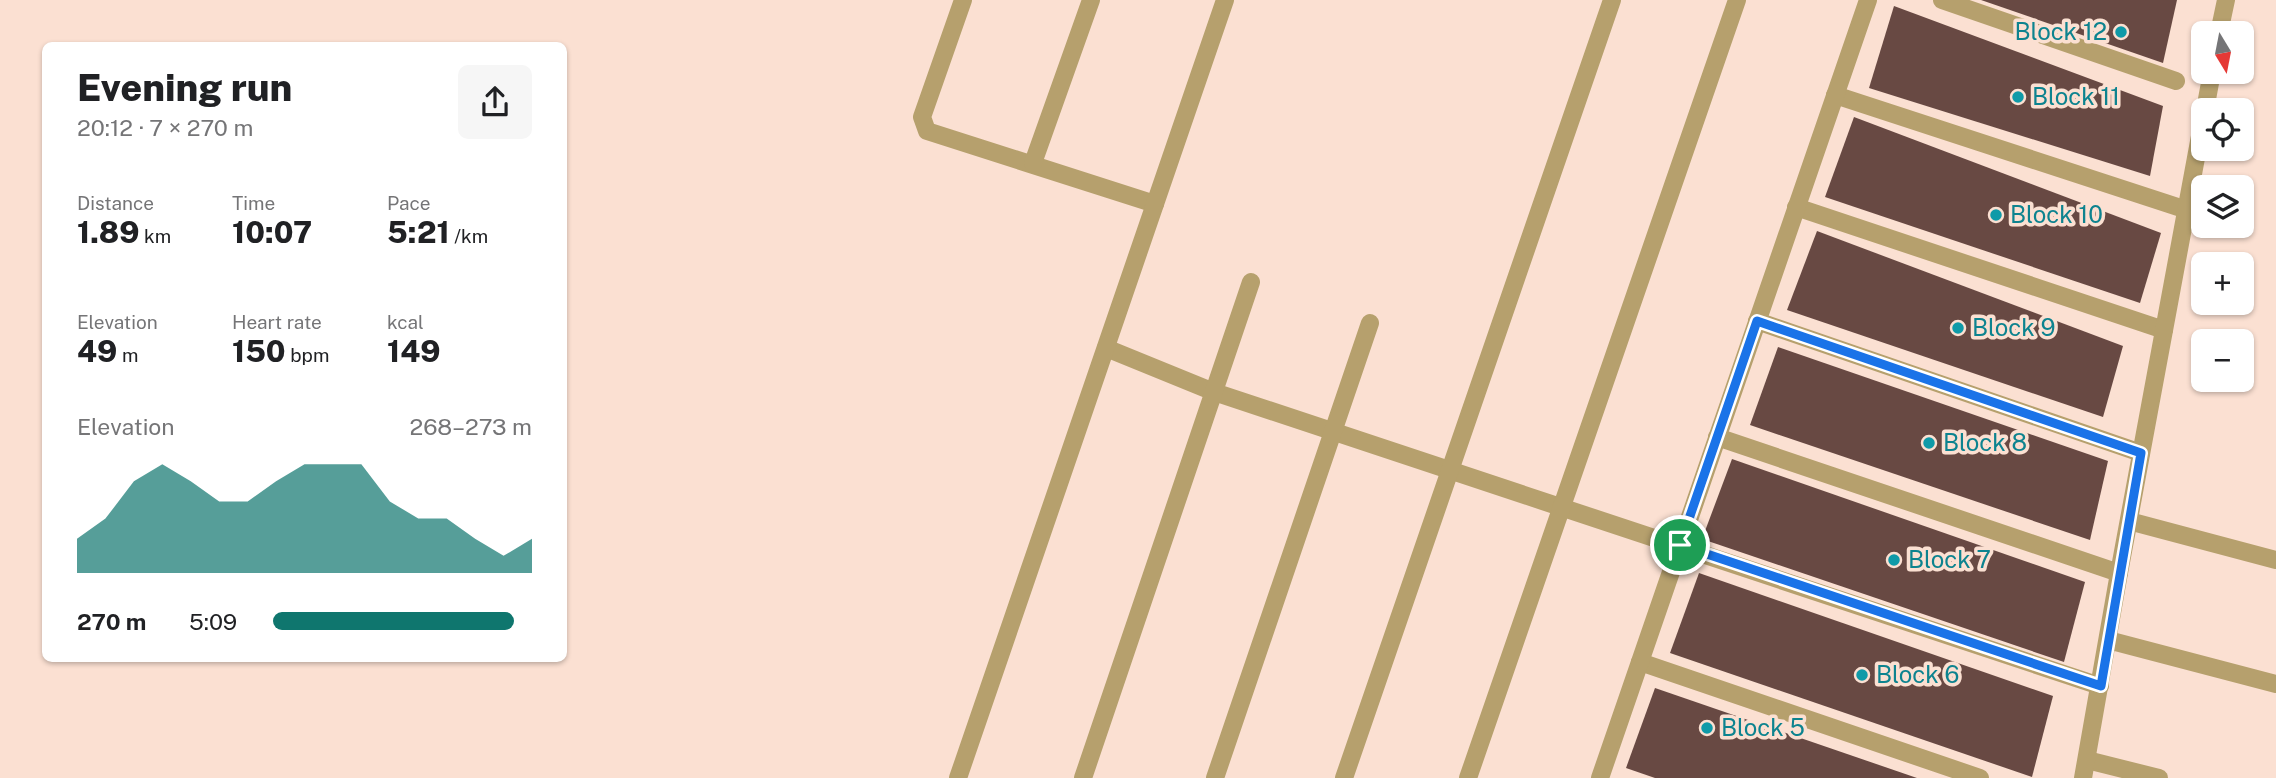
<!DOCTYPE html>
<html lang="en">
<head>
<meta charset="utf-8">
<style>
	:root { --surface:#fff; --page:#f6f6f6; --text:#202124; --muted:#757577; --accent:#0f766e }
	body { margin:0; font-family:"Public Sans",sans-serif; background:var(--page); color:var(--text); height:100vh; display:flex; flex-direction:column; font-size:26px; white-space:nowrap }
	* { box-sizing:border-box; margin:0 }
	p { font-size:23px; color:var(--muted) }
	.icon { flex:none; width:38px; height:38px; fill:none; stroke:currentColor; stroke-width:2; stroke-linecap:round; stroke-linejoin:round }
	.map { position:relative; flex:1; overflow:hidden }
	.details { position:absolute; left:42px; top:42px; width:525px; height:620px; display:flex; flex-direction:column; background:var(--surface); border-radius:10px; box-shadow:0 2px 5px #0004 }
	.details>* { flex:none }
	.needle { width:46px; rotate:170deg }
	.tools { position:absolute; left:2191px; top:21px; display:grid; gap:14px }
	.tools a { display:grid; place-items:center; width:63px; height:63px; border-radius:10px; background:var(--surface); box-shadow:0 2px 5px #0004; font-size:35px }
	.pin { position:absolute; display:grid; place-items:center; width:60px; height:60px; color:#fff; margin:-30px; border:4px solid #fff; border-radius:50%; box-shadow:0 2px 7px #0007 }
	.round { display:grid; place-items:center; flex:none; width:74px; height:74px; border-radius:10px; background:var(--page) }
	.overview { display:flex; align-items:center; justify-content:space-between; height:119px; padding:0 35px }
	h1 { font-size:38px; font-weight:800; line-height:52px }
	.figures { display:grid; grid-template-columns:repeat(3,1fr); gap:10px; height:119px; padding:7px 35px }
	.figures div { display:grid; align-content:center }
	.figures b { font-size:30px; font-weight:800 }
	.figures small { font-size:19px; font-weight:400 }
	.figures p { font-size:19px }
	.chart { height:196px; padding:14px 35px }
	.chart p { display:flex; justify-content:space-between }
	.chart svg { width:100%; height:126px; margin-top:7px; fill:var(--accent); opacity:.7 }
	ul { padding:0 35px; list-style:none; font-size:23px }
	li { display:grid; grid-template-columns:112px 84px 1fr; align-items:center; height:52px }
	li i { height:18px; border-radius:9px; background:var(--accent) }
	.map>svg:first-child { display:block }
	.building { fill:#684943 }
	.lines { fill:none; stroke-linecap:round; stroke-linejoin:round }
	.street { stroke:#b6a06d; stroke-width:18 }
	.route-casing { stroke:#fff; stroke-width:14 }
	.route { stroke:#1a73e8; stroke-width:9 }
	.culture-dot { fill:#0f9aa8; stroke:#fbe0d2; stroke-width:2.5 }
	.labels { text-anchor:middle; stroke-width:7; stroke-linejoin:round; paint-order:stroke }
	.culture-label { font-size:24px; fill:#0d838f; stroke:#fbe0d2; text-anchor:start }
</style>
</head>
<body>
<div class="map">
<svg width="2276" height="778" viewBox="0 0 2276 778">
	<rect width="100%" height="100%" fill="#fbe0d2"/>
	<!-- building -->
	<g class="building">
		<path d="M1981 0H2177L2163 63Z"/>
		<path d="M1894 6 2163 106 2150 176 1869 88Z"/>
		<path d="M1854 117 2161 233 2140 303 1825 197Z"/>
		<path d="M1817 231 2123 346 2103 417 1787 310Z"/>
		<path d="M1778 347 2108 461 2090 540 1750 425Z"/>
		<path d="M1732 459 2085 582 2064 662 1702 539Z"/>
		<path d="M1699 573 2053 696 2032 777 1670 653Z"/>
		<path d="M1655 688 1917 778H1655L1626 768Z"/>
	</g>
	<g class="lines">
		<!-- street -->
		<g class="street">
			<path d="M963 0 922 117 927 131 1155 204"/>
			<path d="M1942 0 2176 81"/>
			<path d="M2219 33 2226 0"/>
			<path d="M1835 95 2187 210"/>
			<path d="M2205 110 2212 72"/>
			<path d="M1033 163 1091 0"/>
			<path d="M1796 207 2164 330"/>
			<path d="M1757 321 2141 453"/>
			<path d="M1106 348 1214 392 2100 686"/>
			<path d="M1717 437 2119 573"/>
			<path d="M2129 521 2276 560"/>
			<path d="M2108 640 2276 684"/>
			<path d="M1640 662 1980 778"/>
			<path d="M2087 760 2159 778"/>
			<path d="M958 778 1225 0"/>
			<path d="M1083 778 1251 282"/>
			<path d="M1215 778 1370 323"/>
			<path d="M1344 778 1612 0"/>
			<path d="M1468 778 1737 0"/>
			<path d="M1600 778 1868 0"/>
			<path d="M2083 778 2119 573 2203 120"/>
		</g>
	</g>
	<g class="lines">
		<defs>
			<path id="route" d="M1757 321 2141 453 2101 686 1680 545Z"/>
		</defs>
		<!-- route casing -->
		<use href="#route" class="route-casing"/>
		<!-- route -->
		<use href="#route" class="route"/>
	</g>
	<!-- markers -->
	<g class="culture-dot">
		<circle cx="2121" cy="32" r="7"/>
		<circle cx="2018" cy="97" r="7"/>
		<circle cx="1996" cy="215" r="7"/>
		<circle cx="1958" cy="328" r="7"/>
		<circle cx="1929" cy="443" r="7"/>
		<circle cx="1894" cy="560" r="7"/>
		<circle cx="1862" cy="675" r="7"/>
		<circle cx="1707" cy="728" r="7"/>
	</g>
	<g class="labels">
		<!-- culture labels -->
		<g class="culture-label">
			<text x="2107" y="40" text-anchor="end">Block 12</text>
			<text x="2032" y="105">Block 11</text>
			<text x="2010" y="223">Block 10</text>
			<text x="1972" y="336">Block 9</text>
			<text x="1943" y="451">Block 8</text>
			<text x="1908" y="568">Block 7</text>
			<text x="1876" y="683">Block 6</text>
			<text x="1721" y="736">Block 5</text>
		</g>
	</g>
</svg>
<div class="tools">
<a><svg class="needle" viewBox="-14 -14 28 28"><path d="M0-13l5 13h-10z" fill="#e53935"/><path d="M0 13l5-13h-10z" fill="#757577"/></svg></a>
<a><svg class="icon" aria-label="locate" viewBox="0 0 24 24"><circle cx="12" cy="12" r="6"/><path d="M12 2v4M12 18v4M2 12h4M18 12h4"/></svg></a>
<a><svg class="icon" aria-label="layers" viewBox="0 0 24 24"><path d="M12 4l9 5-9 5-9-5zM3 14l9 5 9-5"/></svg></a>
<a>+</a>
<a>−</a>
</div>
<div class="pin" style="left:1680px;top:545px;background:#1e9e55"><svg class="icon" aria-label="arrive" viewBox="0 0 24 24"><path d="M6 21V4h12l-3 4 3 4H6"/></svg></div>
<section class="details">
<div class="overview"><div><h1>Evening run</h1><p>20:12 · 7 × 270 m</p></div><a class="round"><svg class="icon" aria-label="share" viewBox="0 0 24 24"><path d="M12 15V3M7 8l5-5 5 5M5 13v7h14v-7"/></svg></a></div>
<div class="figures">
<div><p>Distance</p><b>1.89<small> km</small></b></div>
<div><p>Time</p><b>10:07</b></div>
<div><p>Pace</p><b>5:21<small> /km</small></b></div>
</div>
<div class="figures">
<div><p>Elevation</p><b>49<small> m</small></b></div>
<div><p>Heart rate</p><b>150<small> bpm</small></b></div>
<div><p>kcal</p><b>149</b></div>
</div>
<div class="chart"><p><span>Elevation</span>268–273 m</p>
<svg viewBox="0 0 160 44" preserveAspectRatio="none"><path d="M0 44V32L10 25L20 12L30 6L40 12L50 19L60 19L70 12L80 6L90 6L100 6L110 19L120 25L130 25L140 32L150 38L160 32V44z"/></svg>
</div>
<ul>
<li><b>270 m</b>5:09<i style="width:93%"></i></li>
</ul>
</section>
</div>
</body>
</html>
